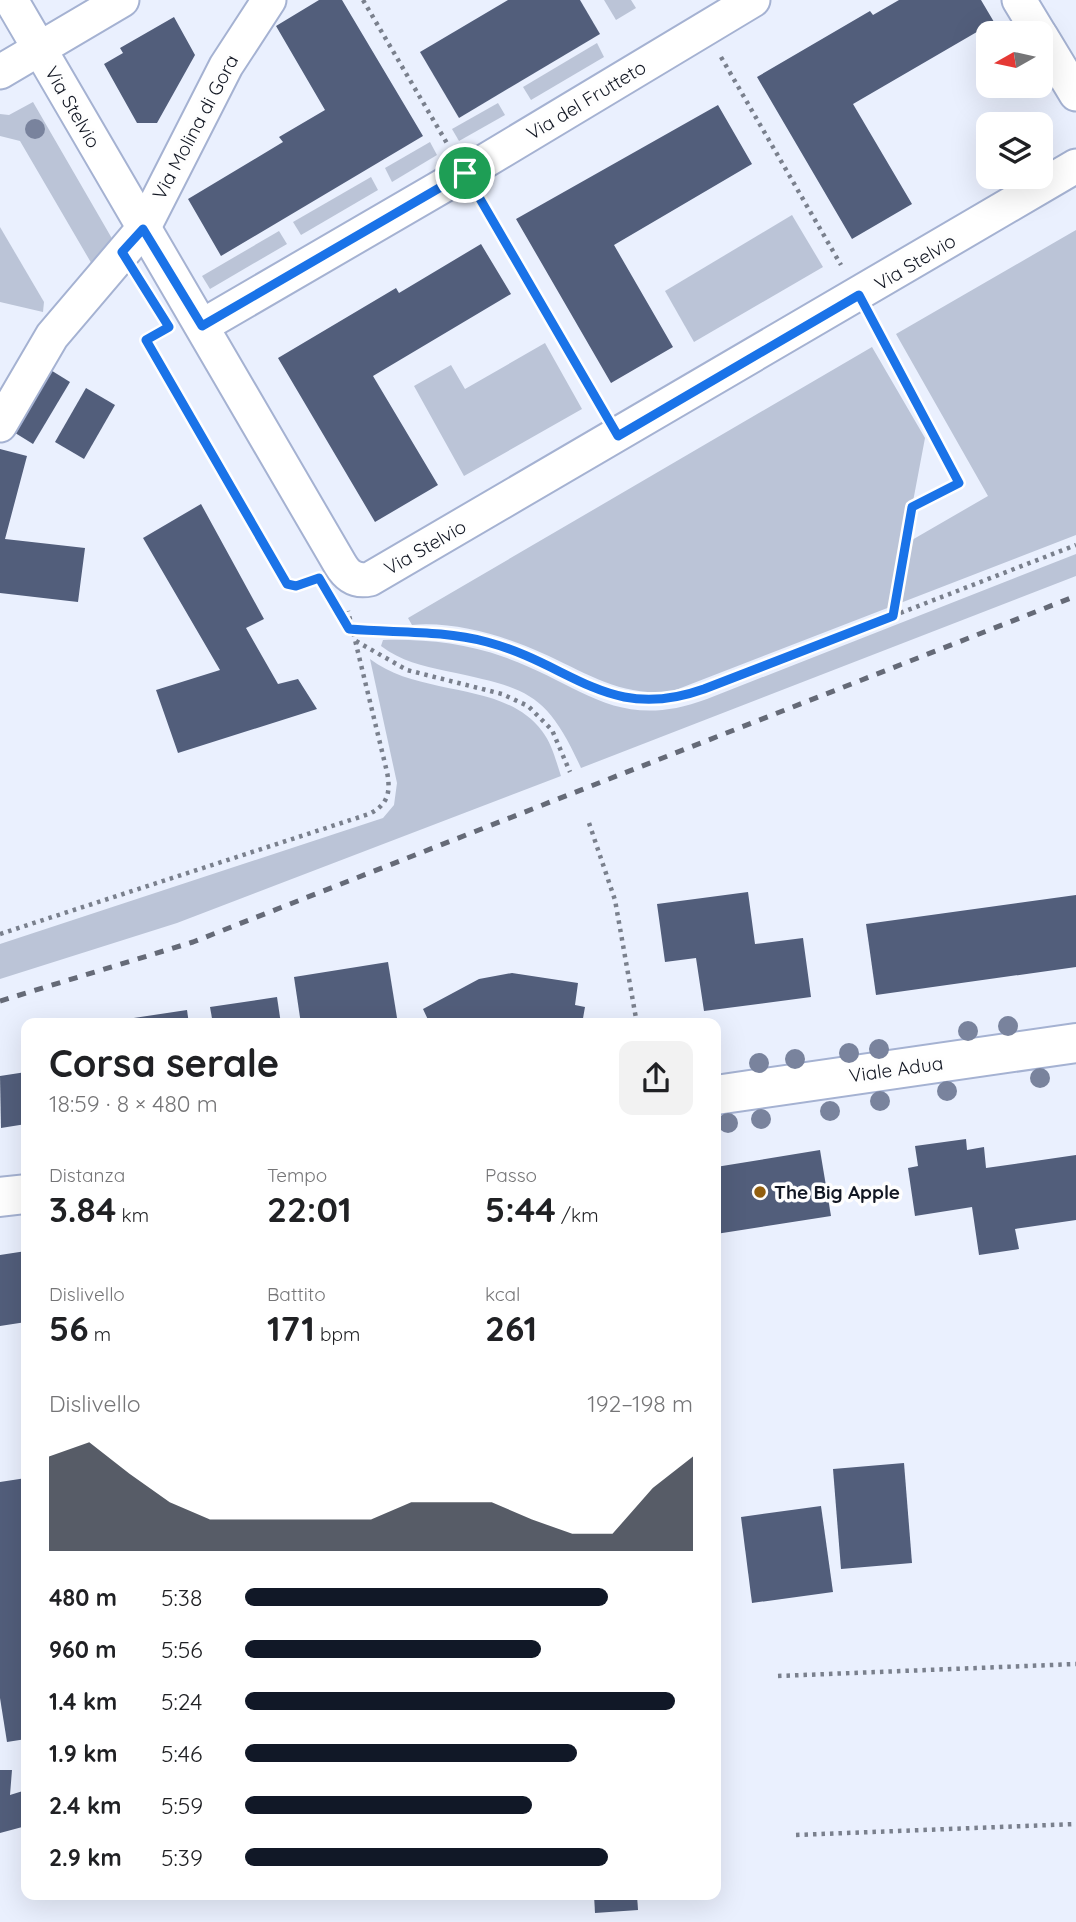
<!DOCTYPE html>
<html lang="it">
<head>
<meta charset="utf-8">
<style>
	:root { --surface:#fff; --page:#f2f2f2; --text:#202124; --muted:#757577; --accent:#111827 }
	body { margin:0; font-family:Quicksand,sans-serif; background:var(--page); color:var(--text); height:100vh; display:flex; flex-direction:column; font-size:26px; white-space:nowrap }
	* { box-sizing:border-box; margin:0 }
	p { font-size:23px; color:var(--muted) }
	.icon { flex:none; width:38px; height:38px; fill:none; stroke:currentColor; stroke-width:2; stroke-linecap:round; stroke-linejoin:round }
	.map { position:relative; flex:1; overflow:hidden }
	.sheet { position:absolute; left:21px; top:1018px; width:700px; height:882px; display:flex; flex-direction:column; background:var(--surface); border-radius:14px; box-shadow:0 7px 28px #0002 }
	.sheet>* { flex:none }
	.needle { width:46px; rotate:261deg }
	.buttons { position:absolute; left:976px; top:21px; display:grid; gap:14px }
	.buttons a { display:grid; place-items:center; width:77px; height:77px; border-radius:14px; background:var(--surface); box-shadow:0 7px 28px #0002; font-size:35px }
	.pin { position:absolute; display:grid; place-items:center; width:60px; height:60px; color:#fff; margin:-30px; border:4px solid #fff; border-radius:50%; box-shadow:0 2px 7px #0007 }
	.round { display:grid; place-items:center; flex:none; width:74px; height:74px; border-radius:14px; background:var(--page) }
	.summary { display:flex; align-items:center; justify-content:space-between; height:119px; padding:0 28px }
	h1 { font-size:38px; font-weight:700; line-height:52px }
	.stats { display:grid; grid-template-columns:repeat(3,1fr); gap:10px; height:119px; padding:7px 28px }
	.stats div { display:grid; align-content:center }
	.stats b { font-size:35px; font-weight:700 }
	.stats small { font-size:19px; font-weight:400 }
	.stats p { font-size:19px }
	.chart { height:196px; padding:14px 28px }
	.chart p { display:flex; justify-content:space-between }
	.chart svg { width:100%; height:126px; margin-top:7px; fill:var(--accent); opacity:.7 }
	ul { padding:0 28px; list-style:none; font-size:23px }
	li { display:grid; grid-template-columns:112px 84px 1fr; align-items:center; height:52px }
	li i { height:18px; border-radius:9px; background:var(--accent) }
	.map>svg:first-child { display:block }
	.green { fill:#bbc4d7 }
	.building { fill:#525e7b }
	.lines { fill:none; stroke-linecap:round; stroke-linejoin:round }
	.street-casing { stroke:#a5b2d2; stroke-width:37 }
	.secondary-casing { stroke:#a5b2d2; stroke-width:42 }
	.path { stroke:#7a808d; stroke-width:4.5; stroke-dasharray:3.5 5; stroke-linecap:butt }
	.street { stroke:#fff; stroke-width:33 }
	.secondary { stroke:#fff; stroke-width:38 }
	.rail { stroke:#656a77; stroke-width:5; stroke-dasharray:9 9; stroke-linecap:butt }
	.tree { fill:#79839d }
	.route-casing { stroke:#fff; stroke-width:14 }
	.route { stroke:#1a73e8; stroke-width:9 }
	.poi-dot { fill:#925f10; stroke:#fefefe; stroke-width:2.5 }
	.labels { text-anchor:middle; stroke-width:7; stroke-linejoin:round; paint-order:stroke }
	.street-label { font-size:19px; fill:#121723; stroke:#fefefe }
	.poi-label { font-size:19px; font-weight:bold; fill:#121723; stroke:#fefefe; text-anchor:start }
</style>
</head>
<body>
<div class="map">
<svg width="1076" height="1922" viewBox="0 0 1076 1922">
	<rect width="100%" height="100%" fill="#eaf0fe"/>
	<!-- green -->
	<g class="green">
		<path d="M604 0H631L636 8 616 20Z"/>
		<path d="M597 43 604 57 531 100 523 87Z"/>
		<path d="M33 102 114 242 93 266 20 141 0 136V114L9 115Z"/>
		<path d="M498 103 505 115 459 141 452 129Z"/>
		<path d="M430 142 437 155 392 182 385 168Z"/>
		<path d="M371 177 378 190 301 235 293 222Z"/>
		<path d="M792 215 823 267 694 342 665 291Z"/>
		<path d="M0 227 44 302 43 312 0 302Z"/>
		<path d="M1076 230V535L673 691C622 698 587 673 542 653 505 636 454 621 412 625L408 618 872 347 925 438 905 544 988 496 896 334Z"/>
		<path d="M279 231 287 244 210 289 202 276Z"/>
		<path d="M545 343 582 409 464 476 414 386 451 365 465 389Z"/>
		<path d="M1076 554V576L581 768C546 690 525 688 446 671 422 666 401 661 381 646L383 640C424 639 465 643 504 657 582 684 616 733 707 699Z"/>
		<path d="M370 659C421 698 504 680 542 731 552 744 556 761 561 776L177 923 0 979V944L383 818 394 805 397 783Z"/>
	</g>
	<!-- building -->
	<g class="building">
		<path d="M319 0H342L423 136 221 256 188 199 283 142 279 137 325 110 276 26Z"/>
		<path d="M508 0H580L600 34 459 118 420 52Z"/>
		<path d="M899 0H981L994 22 853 104 912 204 852 239 757 77 870 11 873 15Z"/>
		<path d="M174 17 195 55 157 123H137L104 64 123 53 120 48Z"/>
		<path d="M718 105 752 164 614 245 673 347 611 383 516 219Z"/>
		<path d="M481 244 511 294 373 376 438 485 375 522 278 358 396 288 399 293Z"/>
		<path d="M49 369 70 382 33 444 12 431Z"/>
		<path d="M86 388 115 405 84 459 55 442Z"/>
		<path d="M0 449 27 456 5 539 85 548 78 602 0 593Z"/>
		<path d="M201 504 264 619 246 628 278 684 298 679 317 709 178 753 156 690 220 670 143 538Z"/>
		<path d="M748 892 755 944 803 938 811 997 704 1011 696 958 665 962 657 904Z"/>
		<path d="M1076 895V967L876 995 866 924Z"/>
		<path d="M388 962 398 1024H301L294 977Z"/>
		<path d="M512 973 578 983 575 1005 585 1007 582 1024H430L423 1009 479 979Z"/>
		<path d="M277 997 281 1024H213L210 1007Z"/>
		<path d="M187 1010 189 1024H128L127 1019Z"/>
		<path d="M26 1072V1124L1 1128 0 1076Z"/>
		<path d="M966 1139 967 1150 984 1147 986 1168 1076 1155V1220L1015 1229 1019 1249 979 1255 972 1207 915 1216 908 1168 918 1166 915 1146Z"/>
		<path d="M820 1150 831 1216 716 1234V1167Z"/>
		<path d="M26 1251V1322L0 1326V1255Z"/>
		<path d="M904 1463 912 1563 841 1569 833 1469Z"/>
		<path d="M26 1478V1739L7 1742 0 1698V1482Z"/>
		<path d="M821 1506 833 1592 752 1603 741 1517Z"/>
		<path d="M0 1770H12L10 1795 26 1790V1826L0 1833Z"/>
		<path d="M594 1895H637L638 1910 595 1913Z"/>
	</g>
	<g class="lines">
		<defs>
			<g id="street">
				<path d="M11 0 340 564C347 576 356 582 370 579L1076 166"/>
				<path d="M1019 0 1039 33"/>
				<path d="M1041 36 1076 94"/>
				<path d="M0 72 122 0"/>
				<path d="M202 326 465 173 753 0"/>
				<path d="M0 425 52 336 143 229 226 66 269 0"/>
			</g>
			<g id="secondary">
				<path d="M716 1095 1076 1043"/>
				<path d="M0 1197 26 1194"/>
			</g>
		</defs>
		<!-- street casing -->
		<use href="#street" class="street-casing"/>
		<!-- secondary casing -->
		<use href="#secondary" class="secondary-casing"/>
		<!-- path -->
		<g class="path">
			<path d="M363 0 448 145"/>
			<path d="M721 57 841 265"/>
			<path d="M481 200 601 408"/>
			<path d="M873 321 959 483 912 507 893 616"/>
			<path d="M167 328 146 340 287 584 296 586 310 579"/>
			<path d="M336 608 349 629C396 633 442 630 487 642 573 665 609 723 704 689L1076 545"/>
			<path d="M356 641 407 670 502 694 528 706 552 730 570 772"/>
			<path d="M589 823 615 900 637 1024"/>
			<path d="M0 934 369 814C388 805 391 792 387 772L348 611"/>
			<path d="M778 1676 1076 1664"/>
			<path d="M796 1835 1076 1824"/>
		</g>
		<!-- street -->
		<use href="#street" class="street"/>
		<!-- secondary -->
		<use href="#secondary" class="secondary"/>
		<!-- rail -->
		<path class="rail" d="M0 1001 193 942 1076 596"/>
	</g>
	<!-- trees -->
	<g class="tree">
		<circle cx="35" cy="129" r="10"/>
		<circle cx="1008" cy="1026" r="10"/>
		<circle cx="968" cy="1031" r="10"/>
		<circle cx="879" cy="1049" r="10"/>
		<circle cx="849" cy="1053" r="10"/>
		<circle cx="795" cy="1059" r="10"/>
		<circle cx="759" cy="1063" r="10"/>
		<circle cx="1040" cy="1078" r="10"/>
		<circle cx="947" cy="1091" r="10"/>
		<circle cx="880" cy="1101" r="10"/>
		<circle cx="830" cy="1111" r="10"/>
		<circle cx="761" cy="1119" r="10"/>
		<circle cx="728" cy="1123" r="10"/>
	</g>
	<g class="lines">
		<defs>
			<path id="route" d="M465 173 618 436 859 295 959 483 912 507 893 616 704 689C609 723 573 665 487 642 442 630 396 633 349 629L319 578 296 586 287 584 146 340 169 327 122 252 143 229 202 326Z"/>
		</defs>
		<!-- route casing -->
		<use href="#route" class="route-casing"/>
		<!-- route -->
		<use href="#route" class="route"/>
	</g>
	<!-- markers -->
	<circle class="poi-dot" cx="760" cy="1192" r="7"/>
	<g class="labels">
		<!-- street labels -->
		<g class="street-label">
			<text transform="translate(586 100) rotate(-31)" y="7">Via del Frutteto</text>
			<text transform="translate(73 107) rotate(60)" y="7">Via Stelvio</text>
			<text transform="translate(195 127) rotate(-62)" y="7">Via Molina di Gora</text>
			<text transform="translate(915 262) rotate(-31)" y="7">Via Stelvio</text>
			<text transform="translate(425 547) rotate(-30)" y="7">Via Stelvio</text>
			<text transform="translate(896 1069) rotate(-8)" y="7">Viale Adua</text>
		</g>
		<!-- poi labels -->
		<g class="poi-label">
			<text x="774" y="1199">The Big Apple</text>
		</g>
	</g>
</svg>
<div class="buttons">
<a><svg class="needle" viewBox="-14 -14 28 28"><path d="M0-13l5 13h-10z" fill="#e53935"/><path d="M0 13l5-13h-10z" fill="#757577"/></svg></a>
<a><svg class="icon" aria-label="layers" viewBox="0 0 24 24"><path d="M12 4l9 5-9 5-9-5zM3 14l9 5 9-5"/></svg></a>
</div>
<div class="pin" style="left:465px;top:173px;background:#1e9e55"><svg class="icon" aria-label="arrive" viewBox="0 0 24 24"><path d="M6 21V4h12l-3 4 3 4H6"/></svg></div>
<section class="sheet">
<div class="summary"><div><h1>Corsa serale</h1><p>18:59 · 8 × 480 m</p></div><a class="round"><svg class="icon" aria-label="share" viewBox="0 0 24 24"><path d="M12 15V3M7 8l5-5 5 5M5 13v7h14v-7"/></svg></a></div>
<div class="stats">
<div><p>Distanza</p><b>3.84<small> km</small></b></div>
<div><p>Tempo</p><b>22:01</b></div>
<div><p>Passo</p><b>5:44<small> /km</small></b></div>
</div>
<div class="stats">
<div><p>Dislivello</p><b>56<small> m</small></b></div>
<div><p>Battito</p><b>171<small> bpm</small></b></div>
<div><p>kcal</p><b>261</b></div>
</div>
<div class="chart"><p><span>Dislivello</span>192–198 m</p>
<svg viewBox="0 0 160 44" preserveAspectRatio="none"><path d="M0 44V11L10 6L20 17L30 27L40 33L50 33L60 33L70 33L80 33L90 27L100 27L110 27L120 33L130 38L140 38L150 22L160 11V44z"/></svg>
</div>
<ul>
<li><b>480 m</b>5:38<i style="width:81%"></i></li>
<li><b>960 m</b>5:56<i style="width:66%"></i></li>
<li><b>1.4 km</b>5:24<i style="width:96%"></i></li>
<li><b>1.9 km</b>5:46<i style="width:74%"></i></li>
<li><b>2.4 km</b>5:59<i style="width:64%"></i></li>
<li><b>2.9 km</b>5:39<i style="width:81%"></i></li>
</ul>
</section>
</div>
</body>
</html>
